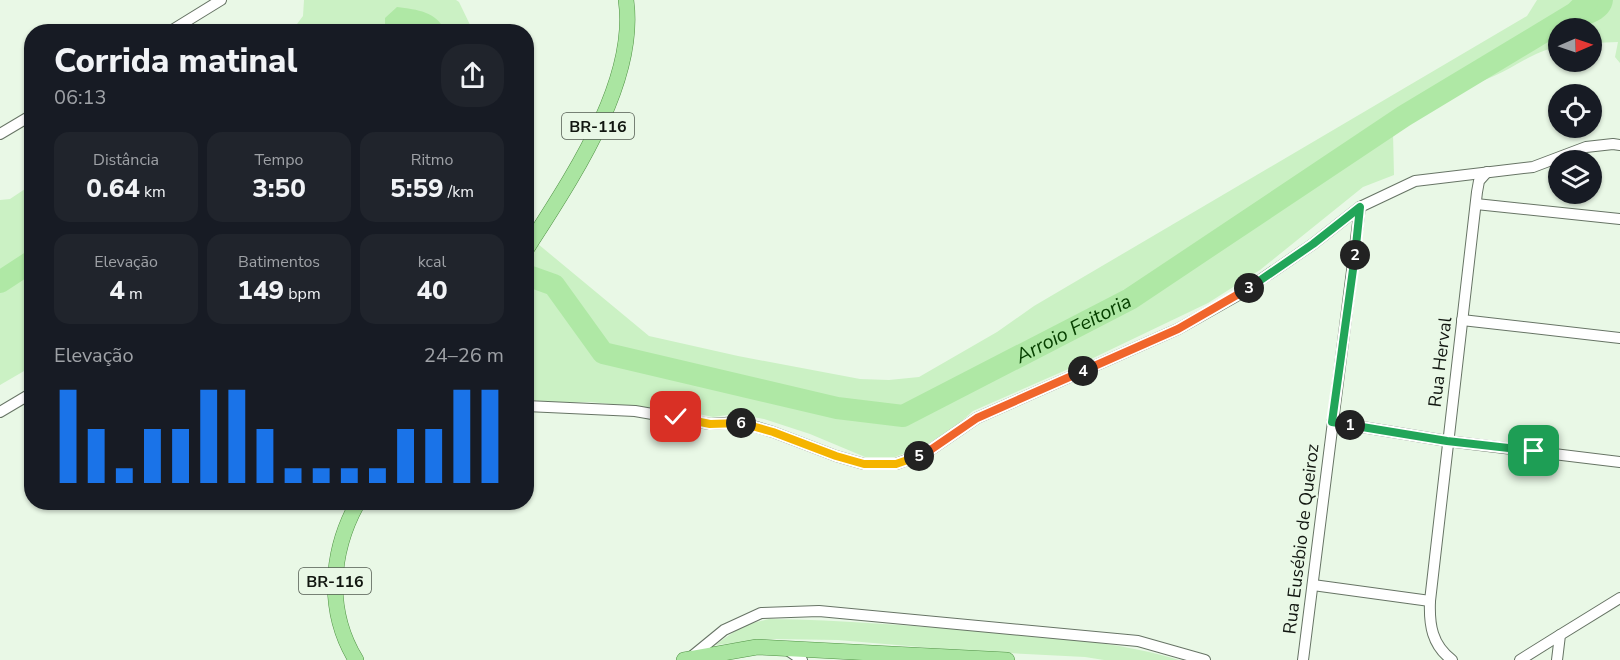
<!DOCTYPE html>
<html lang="pt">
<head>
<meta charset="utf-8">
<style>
	:root { --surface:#171b24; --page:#20242c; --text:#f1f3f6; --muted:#9ea1a6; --accent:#1a73e8 }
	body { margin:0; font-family:"Nunito Sans",sans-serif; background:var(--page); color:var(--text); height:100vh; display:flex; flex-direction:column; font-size:22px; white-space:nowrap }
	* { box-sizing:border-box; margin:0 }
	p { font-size:20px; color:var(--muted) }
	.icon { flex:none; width:33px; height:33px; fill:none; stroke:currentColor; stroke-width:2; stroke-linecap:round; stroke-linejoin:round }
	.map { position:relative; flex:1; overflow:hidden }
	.drawer { position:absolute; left:24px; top:24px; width:510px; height:486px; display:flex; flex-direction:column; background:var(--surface); border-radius:24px; box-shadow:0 2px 4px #0004 }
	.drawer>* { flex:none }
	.needle { width:39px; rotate:88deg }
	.tools { position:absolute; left:1548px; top:18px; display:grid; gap:12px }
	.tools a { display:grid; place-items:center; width:54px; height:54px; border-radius:50%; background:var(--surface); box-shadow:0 2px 4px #0004; font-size:30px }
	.pin { position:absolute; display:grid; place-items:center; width:51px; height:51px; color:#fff; margin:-26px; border-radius:12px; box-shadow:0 3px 9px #0006 }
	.km { position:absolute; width:30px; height:30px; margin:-15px; border-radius:50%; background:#222; color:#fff; font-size:16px; line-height:30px; text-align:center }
	.round { display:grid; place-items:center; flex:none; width:63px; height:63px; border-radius:24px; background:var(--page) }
	.headline { display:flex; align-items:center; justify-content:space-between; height:102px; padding:0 30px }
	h1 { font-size:33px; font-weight:800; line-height:45px }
	.metrics { display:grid; grid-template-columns:repeat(3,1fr); gap:9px; height:102px; padding:6px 30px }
	.metrics div { display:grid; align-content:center; border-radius:15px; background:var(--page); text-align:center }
	.metrics b { font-size:26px; font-weight:800 }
	.metrics small { font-size:16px; font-weight:400 }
	.metrics p { font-size:16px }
	.chart { height:168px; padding:12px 30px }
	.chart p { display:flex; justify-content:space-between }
	.chart svg { width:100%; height:108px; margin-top:6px; stroke:var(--accent); stroke-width:6 }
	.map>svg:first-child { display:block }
	.green { fill:#cbf1c4 }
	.water { fill:#afe8a5 }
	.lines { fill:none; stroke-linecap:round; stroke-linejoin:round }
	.river { stroke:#afe8a5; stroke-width:22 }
	.minor-casing { stroke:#677465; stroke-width:12 }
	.primary-casing { stroke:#509245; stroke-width:16 }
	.minor { stroke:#fff; stroke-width:10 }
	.primary { stroke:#aae5a1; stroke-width:15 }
	.split-1-casing { stroke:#fff; stroke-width:12 }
	.split-2-casing { stroke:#fff; stroke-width:12 }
	.split-3-casing { stroke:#fff; stroke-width:12 }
	.split-4-casing { stroke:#fff; stroke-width:12 }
	.split-5-casing { stroke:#fff; stroke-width:12 }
	.split-6-casing { stroke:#fff; stroke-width:12 }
	.split-7-casing { stroke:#fff; stroke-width:12 }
	.split-1 { stroke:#22a559; stroke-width:8 }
	.split-2 { stroke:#22a559; stroke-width:8 }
	.split-3 { stroke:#22a559; stroke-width:8 }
	.split-4 { stroke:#f0652b; stroke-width:8 }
	.split-5 { stroke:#f0652b; stroke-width:8 }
	.split-6 { stroke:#f5b400; stroke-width:8 }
	.split-7 { stroke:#f5b400; stroke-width:8 }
	.labels { text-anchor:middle; stroke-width:4.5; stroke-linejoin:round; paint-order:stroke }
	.shield { fill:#e9f8e6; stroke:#525a50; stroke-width:1.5 }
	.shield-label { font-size:16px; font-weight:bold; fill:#111610 }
	.street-label { font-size:18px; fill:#111610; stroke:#e9f8e6 }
	.water-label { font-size:20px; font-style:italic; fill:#074100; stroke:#e9f8e6 }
</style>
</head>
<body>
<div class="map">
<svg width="1620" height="660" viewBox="0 0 1620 660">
	<rect width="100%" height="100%" fill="#e9f8e6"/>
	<!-- green -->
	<g class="green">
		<path d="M304 0H456L459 2 473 31 291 32 303 16Z"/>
		<path d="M1537 0H1620V63L1615 57 1618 42 1592 43V28H1558V47C1534 51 1517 66 1494 76 1460 91 1419 104 1393 133L1394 175 1363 187 1260 270 1208 303 1089 360 973 411 956 426 926 445 895 457H865L810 434 764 419 735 414 713 417 684 411 590 402 546 403 527 398V262L538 244 649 336 738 356 860 379 889 380 919 377 997 332 1034 306 1527 16Z"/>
		<path d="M31 185V367L0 385V200L10 199Z"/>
		<path d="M769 619C843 620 916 626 989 632 1055 638 1115 641 1179 660H1104L1085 657 967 651 838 640 775 639 715 645 744 625Z"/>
	</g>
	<!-- water -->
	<g class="water">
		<path d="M1574 0H1613C1611 26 1568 31 1549 28 1552 12 1564 10 1574 0Z"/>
		<path d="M397 7C418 10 436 11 445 31H385V18Z"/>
	</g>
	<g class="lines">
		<!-- river -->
		<g class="river">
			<path id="s1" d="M526 275 554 285 603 353 837 408 903 416 1130 299 1404 116 1575 13 1588 0"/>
			<path d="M0 282 32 261"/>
		</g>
		<defs>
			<g id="minor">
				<path d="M169 32 221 0"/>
				<path d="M0 134 32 115"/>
				<path d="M1476 204 1620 219"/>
				<path d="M1462 320 1620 338"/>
				<path d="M526 406 635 411 710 424 739 422 773 432 836 456 864 464H896L926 453 977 418 1178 329 1240 294 1313 244 1360 207 1415 181 1533 167 1586 147 1613 144 1620 145"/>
				<path d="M0 412 32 393"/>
				<path d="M1332 422 1447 441 1620 462"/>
				<path d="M1313 585 1430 601"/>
				<path d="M786 649 802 660"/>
				<path d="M691 657 724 630 761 613 819 611 1138 641 1205 660"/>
				<path d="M1303 660 1360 207"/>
				<path d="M1452 660C1432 645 1429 625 1430 601L1477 192 1479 181 1487 172"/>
				<path d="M1520 660 1560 635"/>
				<path d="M1557 660 1560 635 1620 598"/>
			</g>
			<g id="primary">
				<path d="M526 250C569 182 638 83 626 0"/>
				<path d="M356 660C326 611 330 552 358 502"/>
				<path d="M684 660 757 647 1007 660"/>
			</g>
		</defs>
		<!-- minor casing -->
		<use href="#minor" class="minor-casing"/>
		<!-- primary casing -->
		<use href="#primary" class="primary-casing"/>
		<!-- minor -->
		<use href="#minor" class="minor"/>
		<!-- primary -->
		<use href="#primary" class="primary"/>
	</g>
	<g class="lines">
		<defs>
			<path id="split-1" d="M1350 425 1447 441 1534 451"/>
			<path id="split-2" d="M1350 425 1332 422 1355 255"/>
			<path id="split-3" d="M1249 288 1313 244 1360 207 1355 255"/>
			<path id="split-4" d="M1083 371 1178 329 1249 288"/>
			<path id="split-5" d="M919 456 926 453 977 418 1083 371"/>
			<path id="split-6" d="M741 423 773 432 836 456 864 464H896L919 456"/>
			<path id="split-7" d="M676 417 710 424 741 423"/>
		</defs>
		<!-- split-1 casing -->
		<use href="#split-1" class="split-1-casing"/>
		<!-- split-2 casing -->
		<use href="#split-2" class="split-2-casing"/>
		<!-- split-3 casing -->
		<use href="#split-3" class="split-3-casing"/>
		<!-- split-4 casing -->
		<use href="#split-4" class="split-4-casing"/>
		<!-- split-5 casing -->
		<use href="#split-5" class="split-5-casing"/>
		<!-- split-6 casing -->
		<use href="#split-6" class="split-6-casing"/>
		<!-- split-7 casing -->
		<use href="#split-7" class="split-7-casing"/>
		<!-- split-1 -->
		<use href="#split-1" class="split-1"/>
		<!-- split-2 -->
		<use href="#split-2" class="split-2"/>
		<!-- split-3 -->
		<use href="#split-3" class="split-3"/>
		<!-- split-4 -->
		<use href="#split-4" class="split-4"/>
		<!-- split-5 -->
		<use href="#split-5" class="split-5"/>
		<!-- split-6 -->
		<use href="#split-6" class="split-6"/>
		<!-- split-7 -->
		<use href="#split-7" class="split-7"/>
	</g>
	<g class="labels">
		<!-- shield labels -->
		<g class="shield">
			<rect x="562" y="113" width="72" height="26" rx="4.5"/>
			<rect x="299" y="568" width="72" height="26" rx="4.5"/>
		</g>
		<g class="shield-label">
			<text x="598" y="132">BR-116</text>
			<text x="335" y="587">BR-116</text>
		</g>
		<!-- street labels -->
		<g class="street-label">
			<text transform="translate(1440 362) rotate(-83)" y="6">Rua Herval</text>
			<text transform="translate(1301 539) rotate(-83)" y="6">Rua Eusébio de Queiroz</text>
		</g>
		<!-- water labels -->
		<g class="water-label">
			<text dy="7" stroke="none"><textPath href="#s1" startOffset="612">Arroio Feitoria</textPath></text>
		</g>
	</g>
</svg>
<div class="tools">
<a><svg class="needle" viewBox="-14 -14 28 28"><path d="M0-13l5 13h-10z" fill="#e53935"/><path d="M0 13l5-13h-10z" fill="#9ea1a6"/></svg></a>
<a><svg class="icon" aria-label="locate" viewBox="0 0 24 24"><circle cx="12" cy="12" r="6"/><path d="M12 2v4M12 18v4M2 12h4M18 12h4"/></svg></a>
<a><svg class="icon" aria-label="layers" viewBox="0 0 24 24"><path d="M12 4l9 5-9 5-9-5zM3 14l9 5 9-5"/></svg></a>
</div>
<div class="pin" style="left:1534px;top:451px;background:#1e9e55"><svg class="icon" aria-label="arrive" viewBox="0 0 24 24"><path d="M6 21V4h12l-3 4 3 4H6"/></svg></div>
<div class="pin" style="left:676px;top:417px;background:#d93025"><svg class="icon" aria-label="check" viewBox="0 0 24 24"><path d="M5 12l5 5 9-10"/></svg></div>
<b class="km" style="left:1350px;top:425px">1</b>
<b class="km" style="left:1355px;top:255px">2</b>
<b class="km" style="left:1249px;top:288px">3</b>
<b class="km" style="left:1083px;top:371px">4</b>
<b class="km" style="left:919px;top:456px">5</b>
<b class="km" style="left:741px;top:423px">6</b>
<section class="drawer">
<div class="headline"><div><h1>Corrida matinal</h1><p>06:13</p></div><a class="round"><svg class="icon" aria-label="share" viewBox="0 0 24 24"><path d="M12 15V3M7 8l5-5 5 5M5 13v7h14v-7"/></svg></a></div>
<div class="metrics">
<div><p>Distância</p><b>0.64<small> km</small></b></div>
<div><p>Tempo</p><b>3:50</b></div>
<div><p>Ritmo</p><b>5:59<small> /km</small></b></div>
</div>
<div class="metrics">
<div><p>Elevação</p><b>4<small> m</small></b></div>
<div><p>Batimentos</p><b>149<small> bpm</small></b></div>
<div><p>kcal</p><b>40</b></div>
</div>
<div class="chart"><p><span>Elevação</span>24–26 m</p>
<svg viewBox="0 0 160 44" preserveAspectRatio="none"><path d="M5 44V6M15 44V22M25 44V38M35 44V22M45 44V22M55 44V6M65 44V6M75 44V22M85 44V38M95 44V38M105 44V38M115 44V38M125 44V22M135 44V22M145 44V6M155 44V6"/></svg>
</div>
</section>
</div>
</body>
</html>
